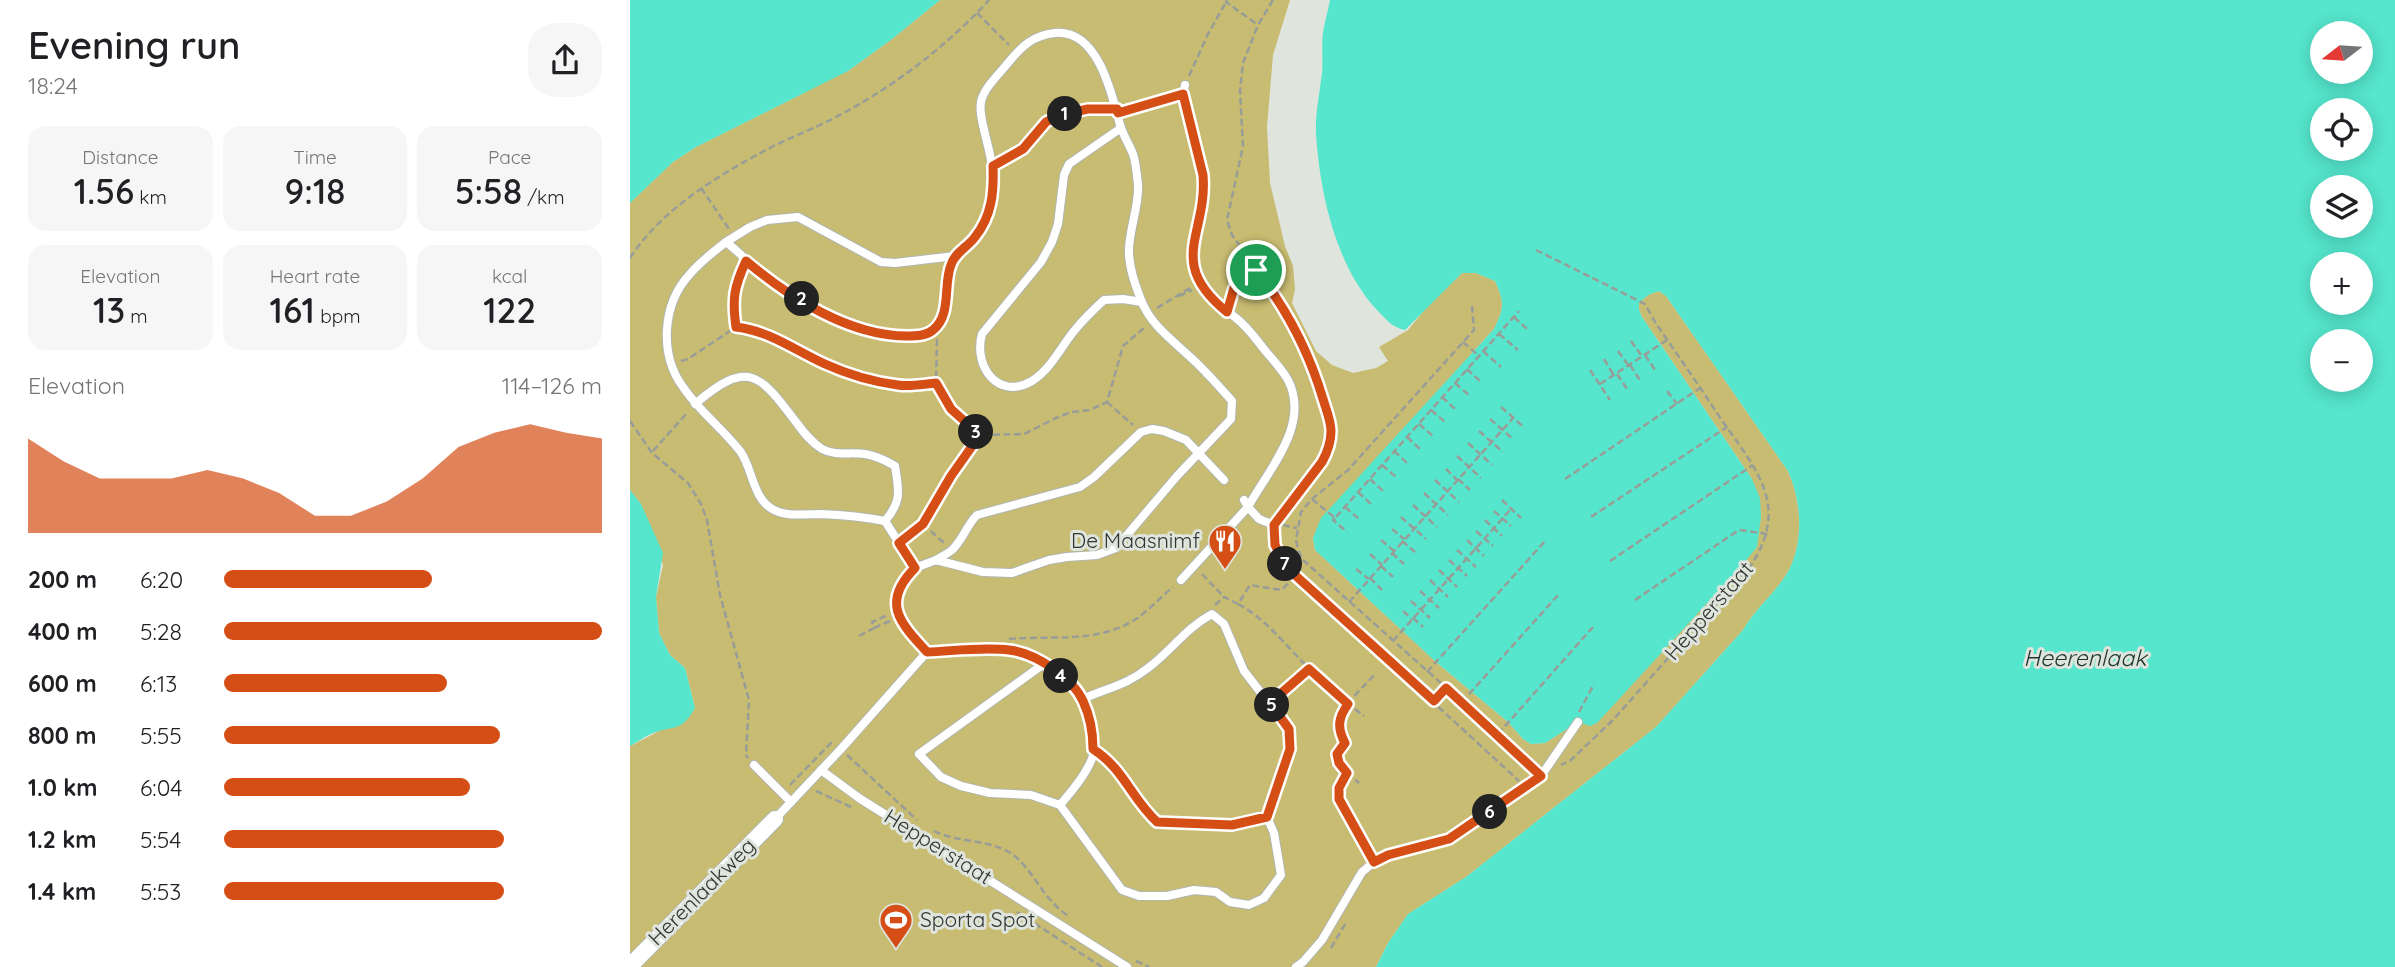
<!DOCTYPE html>
<html lang="en">
<head>
<meta charset="utf-8">
<style>
	:root { --surface:#fff; --page:#f6f6f6; --text:#202124; --muted:#757577; --accent:#d44e15 }
	body { margin:0; font-family:Quicksand,sans-serif; background:var(--page); color:var(--text); height:100vh; display:flex; flex-direction:column; font-size:26px; white-space:nowrap }
	* { box-sizing:border-box; margin:0 }
	p { font-size:23px; color:var(--muted) }
	.icon { flex:none; width:38px; height:38px; fill:none; stroke:currentColor; stroke-width:2; stroke-linecap:round; stroke-linejoin:round }
	.map { position:relative; flex:1; overflow:hidden }
	.drawer { display:flex; flex-direction:column; background:var(--surface); width:630px }
	.drawer>* { flex:none }
	.needle { width:46px; rotate:253deg }
	.fabs { position:absolute; left:1680px; top:21px; display:grid; gap:14px }
	.fabs a { display:grid; place-items:center; width:63px; height:63px; border-radius:50%; background:var(--surface); box-shadow:0 4px 18px #0003; font-size:35px }
	.pin { position:absolute; display:grid; place-items:center; width:60px; height:60px; color:#fff; margin:-30px; border:4px solid #fff; border-radius:50%; box-shadow:0 2px 7px #0007 }
	.km { position:absolute; width:35px; height:35px; margin:-18px; border-radius:50%; background:#222; color:#fff; font-size:19px; line-height:35px; text-align:center }
	.round { display:grid; place-items:center; flex:none; width:74px; height:74px; border-radius:28px; background:var(--page) }
	.headline { display:flex; align-items:center; justify-content:space-between; height:119px; padding:0 28px }
	h1 { font-size:38px; font-weight:600; line-height:52px }
	.stats { display:grid; grid-template-columns:repeat(3,1fr); gap:10px; height:119px; padding:7px 28px }
	.stats div { display:grid; align-content:center; border-radius:18px; background:var(--page); text-align:center }
	.stats b { font-size:35px; font-weight:600 }
	.stats small { font-size:19px; font-weight:400 }
	.stats p { font-size:19px }
	.chart { height:196px; padding:14px 28px }
	.chart p { display:flex; justify-content:space-between }
	.chart svg { width:100%; height:126px; margin-top:7px; fill:var(--accent); opacity:.7 }
	ul { padding:0 28px; list-style:none; font-size:23px }
	li { display:grid; grid-template-columns:112px 84px 1fr; align-items:center; height:52px }
	li i { height:18px; border-radius:9px; background:var(--accent) }
	main { display:flex; flex:1; min-height:0 }
	.map>svg:first-child { display:block }
	.green { fill:#c8bb72 }
	.water { fill:#55e6cd; fill-rule:evenodd }
	.lines { fill:none; stroke-linecap:round; stroke-linejoin:round }
	.service-casing { stroke:#b0b6ae; stroke-width:10 }
	.minor-casing { stroke:#b0b6ae; stroke-width:18 }
	.path { stroke:#989d97; stroke-width:2.5; stroke-dasharray:7 3.5; stroke-linecap:butt }
	.service { stroke:#fff; stroke-width:8 }
	.minor { stroke:#fff; stroke-width:16 }
	.route-casing { stroke:#fff; stroke-width:14 }
	.route { stroke:#d44e15; stroke-width:9 }
	.labels { text-anchor:middle; stroke-width:6; stroke-linejoin:round; paint-order:stroke }
	.poi-label { font-size:21px; fill:#323532; stroke:#dfe5dd; text-anchor:end }
	.street-label { font-size:21px; fill:#323532; stroke:#dfe5dd }
	.water-label { font-size:23px; font-style:italic; fill:#1d3631; stroke:#dfe5dd }
</style>
</head>
<body>
<main>
<section class="drawer">
<div class="headline"><div><h1>Evening run</h1><p>18:24</p></div><a class="round"><svg class="icon" aria-label="share" viewBox="0 0 24 24"><path d="M12 15V3M7 8l5-5 5 5M5 13v7h14v-7"/></svg></a></div>
<div class="stats">
<div><p>Distance</p><b>1.56<small> km</small></b></div>
<div><p>Time</p><b>9:18</b></div>
<div><p>Pace</p><b>5:58<small> /km</small></b></div>
</div>
<div class="stats">
<div><p>Elevation</p><b>13<small> m</small></b></div>
<div><p>Heart rate</p><b>161<small> bpm</small></b></div>
<div><p>kcal</p><b>122</b></div>
</div>
<div class="chart"><p><span>Elevation</span>114–126 m</p>
<svg viewBox="0 0 160 44" preserveAspectRatio="none"><path d="M0 44V11L10 19L20 25L30 25L40 25L50 22L60 25L70 30L80 38L90 38L100 33L110 25L120 14L130 9L140 6L150 9L160 11V44z"/></svg>
</div>
<ul>
<li><b>200 m</b>6:20<i style="width:55%"></i></li>
<li><b>400 m</b>5:28<i style="width:100%"></i></li>
<li><b>600 m</b>6:13<i style="width:59%"></i></li>
<li><b>800 m</b>5:55<i style="width:73%"></i></li>
<li><b>1.0 km</b>6:04<i style="width:65%"></i></li>
<li><b>1.2 km</b>5:54<i style="width:74%"></i></li>
<li><b>1.4 km</b>5:53<i style="width:74%"></i></li>
</ul>
</section>
<div class="map">
<svg width="1765" height="967" viewBox="0 0 1765 967">
	<rect width="100%" height="100%" fill="#dfe5dd"/>
	<!-- green -->
	<path class="green" d="M310 0H660L643 55 637 127 640 183 655 246 663 266 665 289 662 303 686 351 702 365 723 373 746 368 758 361 749 347 778 330 796 308 832 273H846L865 281C875 303 874 308 864 329L692 518 683 538 685 550 806 662 878 722 893 739 901 744 915 743 948 722 1127 547 1128 533 1122 479 1012 317 1009 310V303L1018 295 1029 291 1036 296 1158 471C1171 500 1174 538 1160 568 1148 591 1126 607 1113 630L1026 727 836 877 778 914 758 943 746 967H0V746C23 735 44 723 65 708L55 668 40 655 29 633 26 597 33 565 11 504 0 490V203L43 162 66 147 174 93 179 88 218 71 262 39Z"/>
	<!-- water -->
	<g class="water">
		<path d="M0 0H310L262 39 218 71 66 147 43 162 0 203Z"/>
		<path d="M700 0H1765V967H746L758 943 778 914 836 877 1026 727 1113 630C1126 607 1148 591 1160 568 1174 538 1171 500 1158 471L1036 296 1029 291 1018 295 1009 303V310L1012 317 1122 479 1130 498 1131 517 1127 547 1114 563 967 723 960 726 948 722 915 743 901 744 893 739 878 722 806 662 685 550 683 538 691 518 864 329C874 308 875 303 865 281L846 273H832L775 330C761 327 756 319 746 309 705 264 690 193 686 134 685 115 689 98 691 80 694 64 691 48 693 32 695 21 698 10 700 0ZM1692 33H1731V72H1692ZM1692 110H1731V149H1692ZM1692 187H1731V226H1692ZM1692 264H1731V303H1692ZM1692 341H1731V380H1692Z"/>
		<path d="M0 490 11 504 33 553 26 597 29 633 40 655 55 668 65 708C50 734 44 724 21 734 14 737 7 742 0 746Z"/>
	</g>
	<g class="lines">
		<defs>
			<g id="service">
				<path d="M555 85 553 94 574 175C576 212 556 244 568 281 574 298 593 307 606 318 619 328 628 342 638 354 645 362 653 371 658 380 681 425 638 470 618 507L629 519 644 525 645 545 654 562 748 651"/>
				<path d="M491 128 439 164 434 175 428 224 422 242 411 262 352 334C343 366 368 401 402 381 421 369 431 347 444 331 453 320 463 310 474 300L493 299 512 302"/>
				<path d="M96 242C83 252 70 262 60 274 32 304 29 354 53 387 69 411 92 428 110 451 123 468 122 499 144 510 157 517 177 514 191 514 213 515 234 517 255 521L285 568"/>
				<path d="M65 404C118 359 129 373 166 422 174 433 181 442 192 449 205 456 221 452 235 454 247 456 255 460 265 466 269 491 272 501 255 521"/>
				<path d="M306 560C311 557 317 554 322 550 333 540 336 526 347 515L450 487 464 477 511 432 522 429 534 431 556 440 594 480"/>
				<path d="M551 580 618 507 614 500"/>
				<path d="M297 652 279 632 267 611 270 583 285 568 306 560 353 572 382 573 419 560 437 557 467 555 486 548 547 476 601 419 602 401C588 385 574 369 558 355 539 337 521 325 511 300 505 284 498 265 499 248 500 227 509 206 508 185 507 175 506 163 503 154 499 144 493 135 490 125 482 94 468 29 425 33 403 35 391 47 378 63 369 74 353 89 351 102 349 112 353 125 355 134 361 158 368 182 360 207 357 218 351 230 343 239 335 248 323 255 319 267 314 288 319 310 305 328 277 362 167 300 140 281 124 269 112 254 96 242L120 227 137 220 168 217 251 262 265 263 325 256"/>
				<path d="M463 749C495 770 500 797 527 822L602 825 637 817"/>
				<path d="M124 765 161 802"/>
				<path d="M191 770 229 798 497 967"/>
				<path d="M430 805 492 890 509 896H537L564 890 586 892 600 902 619 905 634 898 651 875 644 833 637 817 660 749 659 729 614 671 594 624 582 614C556 628 541 651 518 668 497 685 477 688 453 699"/>
				<path d="M145 819 211 749 297 652C330 651 367 645 399 655 418 660 442 682 452 699 460 712 468 747 461 761 454 777 441 792 430 805L401 795 360 793 331 786 311 777 289 754 415 663"/>
				<path d="M666 967 673 962 692 940 732 872 744 862 758 855 819 839 896 788 911 776 948 722"/>
			</g>
			<path id="minor" d="M0 966 145 819"/>
		</defs>
		<!-- service casing -->
		<use href="#service" class="service-casing"/>
		<!-- minor casing -->
		<use href="#minor" class="minor-casing"/>
		<!-- path -->
		<g class="path">
			<path d="M597 0 596 2 628 25"/>
			<path d="M643 0 628 25 613 63 610 91 613 146 597 220 602 235 636 282 669 334 683 366 701 432 698 450 692 462 651 517"/>
			<path d="M347 13 379 45"/>
			<path d="M559 76 578 34 596 2"/>
			<path d="M496 111 543 97"/>
			<path d="M372 161 392 149 416 122 430 115 458 109H473"/>
			<path d="M71 188 99 229"/>
			<path d="M906 250 1015 304 1025 322C1046 353 1068 384 1089 416 1123 466 1162 504 1121 565L982 721 941 760 931 765"/>
			<path d="M0 258C32 209 87 176 138 149 160 137 184 129 206 117 262 88 316 47 359 0"/>
			<path d="M549 296 562 290"/>
			<path d="M600 302 604 288 625 271"/>
			<path d="M842 306 844 330 718 470 682 499 671 512 666 540 668 550 673 560 868 734 905 770"/>
			<path d="M527 308 560 288"/>
			<path d="M884 317 897 329"/>
			<path d="M106 327C103 306 102 289 112 269"/>
			<path d="M869 334 888 350"/>
			<path d="M307 339 306 383 321 409 350 435 394 434 426 418 441 412 460 410 477 402 493 346 514 328"/>
			<path d="M1001 341 1011 355"/>
			<path d="M833 342 849 356"/>
			<path d="M853 351 871 367"/>
			<path d="M988 351 998 365"/>
			<path d="M1015 355 1025 370"/>
			<path d="M974 359 983 374"/>
			<path d="M51 361 58 359 106 327 117 328 152 341 196 365 232 376 270 386 306 383"/>
			<path d="M1000 365 1010 380"/>
			<path d="M837 369 852 383"/>
			<path d="M960 370 980 400"/>
			<path d="M987 374 997 389"/>
			<path d="M825 383 840 396"/>
			<path d="M970 384 1037 340"/>
			<path d="M1037 391 1047 404"/>
			<path d="M812 397 826 410"/>
			<path d="M477 402 503 425"/>
			<path d="M871 407 895 428"/>
			<path d="M801 410 815 422"/>
			<path d="M860 419 884 440"/>
			<path d="M0 421 22 453 58 483 71 504 77 520 90 595 119 700 116 755 118 758"/>
			<path d="M789 424 803 436"/>
			<path d="M849 431 873 452"/>
			<path d="M777 437 791 450"/>
			<path d="M838 443 862 465"/>
			<path d="M23 451 58 412"/>
			<path d="M764 451 778 464"/>
			<path d="M827 456 851 478"/>
			<path d="M752 465 766 477"/>
			<path d="M816 469 827 480"/>
			<path d="M740 479 753 491"/>
			<path d="M828 479 840 490"/>
			<path d="M935 479 1070 388"/>
			<path d="M805 480 829 502"/>
			<path d="M728 492 741 504"/>
			<path d="M794 493 818 515"/>
			<path d="M682 499 705 518 889 311"/>
			<path d="M872 500 891 518"/>
			<path d="M783 505 807 527"/>
			<path d="M715 507 729 519"/>
			<path d="M864 511 881 526"/>
			<path d="M771 517 796 539"/>
			<path d="M961 517 1097 427"/>
			<path d="M705 518 703 520 717 532"/>
			<path d="M855 520 872 536"/>
			<path d="M293 524 314 543"/>
			<path d="M653 525 667 528"/>
			<path d="M762 529 774 539"/>
			<path d="M846 531 863 546"/>
			<path d="M277 537 293 524 321 476 350 435"/>
			<path d="M751 540 764 551"/>
			<path d="M837 540 854 556"/>
			<path d="M772 541 785 552"/>
			<path d="M827 550 846 567"/>
			<path d="M762 553 774 564"/>
			<path d="M740 554 752 565"/>
			<path d="M819 560 837 576"/>
			<path d="M980 561 1123 465"/>
			<path d="M751 566 763 577"/>
			<path d="M726 569 739 579"/>
			<path d="M809 570 827 587"/>
			<path d="M572 574 594 597"/>
			<path d="M740 578 752 590"/>
			<path d="M800 580 818 597"/>
			<path d="M790 591 809 608"/>
			<path d="M1005 600 1109 530 1138 534"/>
			<path d="M781 601 800 618"/>
			<path d="M719 602 883 418"/>
			<path d="M608 604C631 616 647 635 665 654 686 676 709 698 734 716"/>
			<path d="M585 605 594 597 608 604 620 585 651 590 661 581"/>
			<path d="M773 611 782 619"/>
			<path d="M783 618 793 627"/>
			<path d="M244 628 260 621"/>
			<path d="M229 636 244 628 242 622 258 615"/>
			<path d="M379 639C423 635 467 644 506 619 519 610 531 597 543 587"/>
			<path d="M763 641 881 509"/>
			<path d="M754 657 889 781"/>
			<path d="M797 672 916 540"/>
			<path d="M648 696 679 669"/>
			<path d="M804 701 816 688"/>
			<path d="M832 702 929 594"/>
			<path d="M949 712 964 684"/>
			<path d="M868 734 963 627"/>
			<path d="M715 743 721 747"/>
			<path d="M217 755 287 820"/>
			<path d="M717 773 729 783"/>
			<path d="M160 785 203 741"/>
			<path d="M186 791 221 807"/>
			<path d="M304 831C328 843 360 839 382 854 403 869 412 898 437 915"/>
			<path d="M740 854 709 799V788L717 773 709 763 707 754 715 743C700 712 726 696 745 674"/>
			<path d="M387 912 472 967"/>
			<path d="M701 948 717 921"/>
			<path d="M506 961 519 967"/>
		</g>
		<!-- service -->
		<use href="#service" class="service"/>
		<!-- minor -->
		<use href="#minor" class="minor"/>
	</g>
	<g class="lines">
		<defs>
			<path id="route" d="M553 94 573 175C578 234 535 262 597 312L604 288 626 270C657 309 679 352 693 399 696 409 701 421 701 431 701 442 697 453 692 462L644 525 645 545 654 562 666 576 804 701 816 688 911 776 819 839 758 855 744 862 709 799V788L717 773 709 763 707 754 715 743C707 728 708 718 718 704L679 669 640 703 659 729 660 749 637 817 602 825 527 822C500 797 495 770 463 749 463 733 460 716 453 701 442 677 405 653 379 650 352 647 323 651 297 652 269 622 251 602 285 568L269 543 293 524 321 476 350 435 321 409 306 383C294 384 280 387 268 385 245 382 217 374 195 364 166 351 140 331 106 327 102 299 104 287 116 261 159 297 219 336 277 336 286 336 296 336 303 330 322 315 313 284 321 265 325 252 338 247 345 237 362 216 364 192 363 166L393 149 416 122 430 115 458 109H487L488 113Z"/>
		</defs>
		<!-- route casing -->
		<use href="#route" class="route-casing"/>
		<!-- route -->
		<use href="#route" class="route"/>
	</g>
	<!-- icons -->
	<defs>
		<symbol id="restaurant-pin" viewBox="-11 -11 22 30"><path d="M0 17L-7.5 6A9.5 9.5 0 1 1 7.5 6Z" fill="#d44e15" stroke="#dfe5dd"/><path d="M-5-6h1v4h1v-4h1v4h1v-4h1v5L-1.5 .5V6h-2V.5L-5-1ZM5-6V6H3V1.5H1.5Q1.5-4 5-6Z" fill="#fff"/></symbol>
		<symbol id="stadium-pin" viewBox="-11 -11 22 30"><path d="M0 17L-7.5 6A9.5 9.5 0 1 1 7.5 6Z" fill="#d44e15" stroke="#dfe5dd"/><path d="M0-5a6.5 5 0 1 0 0 10a6.5 5 0 1 0 0-10ZM-3.5-1.8h7v3.6h-7Z" fill="#fff"/></symbol>
	</defs>
	<g fill-rule="evenodd">
		<use href="#restaurant-pin" x="576" y="522" width="38" height="52"/>
		<use href="#stadium-pin" x="247" y="901" width="38" height="52"/>
	</g>
	<g class="labels">
		<!-- poi labels -->
		<g class="poi-label">
			<text x="570" y="548">De Maasnimf</text>
			<text x="290" y="927" text-anchor="start">Sporta Spot</text>
		</g>
		<!-- street labels -->
		<g class="street-label">
			<text transform="translate(1079 611) rotate(-49)" y="7">Hepperstaat</text>
			<text transform="translate(308 847) rotate(32)" y="7">Hepperstaat</text>
			<text transform="translate(72 892) rotate(-45)" y="7">Herenlaakweg</text>
		</g>
		<!-- water labels -->
		<g class="water-label">
			<text x="1455" y="666">Heerenlaak</text>
		</g>
	</g>
</svg>
<div class="fabs">
<a><svg class="needle" viewBox="-14 -14 28 28"><path d="M0-13l5 13h-10z" fill="#e53935"/><path d="M0 13l5-13h-10z" fill="#757577"/></svg></a>
<a><svg class="icon" aria-label="locate" viewBox="0 0 24 24"><circle cx="12" cy="12" r="6"/><path d="M12 2v4M12 18v4M2 12h4M18 12h4"/></svg></a>
<a><svg class="icon" aria-label="layers" viewBox="0 0 24 24"><path d="M12 4l9 5-9 5-9-5zM3 14l9 5 9-5"/></svg></a>
<a>+</a>
<a>−</a>
</div>
<div class="pin" style="left:626px;top:270px;background:#1e9e55"><svg class="icon" aria-label="arrive" viewBox="0 0 24 24"><path d="M6 21V4h12l-3 4 3 4H6"/></svg></div>
<b class="km" style="left:435px;top:114px">1</b>
<b class="km" style="left:172px;top:299px">2</b>
<b class="km" style="left:346px;top:432px">3</b>
<b class="km" style="left:431px;top:676px">4</b>
<b class="km" style="left:642px;top:705px">5</b>
<b class="km" style="left:860px;top:812px">6</b>
<b class="km" style="left:655px;top:564px">7</b>
</div>
</main>
</body>
</html>
